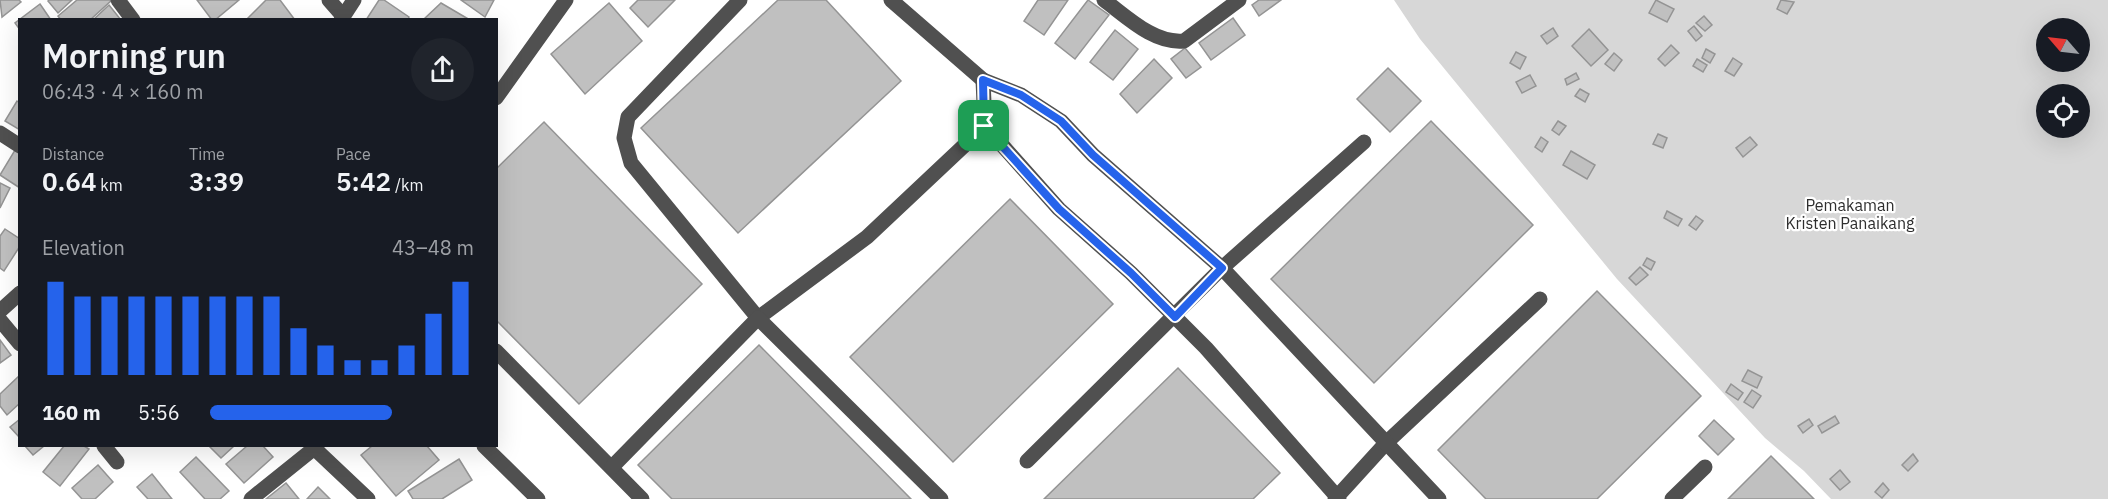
<!DOCTYPE html>
<html lang="en">
<head>
<meta charset="utf-8">
<style>
	:root { --surface:#171b24; --page:#20242c; --text:#f1f3f6; --muted:#9ea1a6; --accent:#2563eb }
	body { margin:0; font-family:"IBM Plex Sans",sans-serif; background:var(--page); color:var(--text); height:100vh; display:flex; flex-direction:column; font-size:22px; white-space:nowrap }
	* { box-sizing:border-box; margin:0 }
	p { font-size:20px; color:var(--muted) }
	.icon { flex:none; width:33px; height:33px; fill:none; stroke:currentColor; stroke-width:2; stroke-linecap:round; stroke-linejoin:round }
	.map { position:relative; flex:1; overflow:hidden }
	.details { position:absolute; left:18px; top:18px; width:480px; height:429px; display:flex; flex-direction:column; background:var(--surface); border-radius:0px; box-shadow:0 6px 24px #0002 }
	.details>* { flex:none }
	.needle { width:39px; rotate:298deg }
	.buttons { position:absolute; left:2036px; top:18px; display:grid; gap:12px }
	.buttons a { display:grid; place-items:center; width:54px; height:54px; border-radius:50%; background:var(--surface); box-shadow:0 6px 24px #0002; font-size:30px }
	.pin { position:absolute; display:grid; place-items:center; width:51px; height:51px; color:#fff; margin:-26px; border-radius:12px; box-shadow:0 3px 9px #0006 }
	.round { display:grid; place-items:center; flex:none; width:63px; height:63px; border-radius:32px; background:var(--page) }
	.summary { display:flex; align-items:center; justify-content:space-between; height:102px; padding:0 24px }
	h1 { font-size:33px; font-weight:600; line-height:45px }
	.stats { display:grid; grid-template-columns:repeat(3,1fr); gap:9px; height:102px; padding:6px 24px }
	.stats div { display:grid; align-content:center }
	.stats b { font-size:26px; font-weight:600 }
	.stats small { font-size:16px; font-weight:400 }
	.stats p { font-size:16px }
	.chart { height:168px; padding:12px 24px }
	.chart p { display:flex; justify-content:space-between }
	.chart svg { width:100%; height:108px; margin-top:6px; stroke:var(--accent); stroke-width:6 }
	ul { padding:0 24px; list-style:none; font-size:20px }
	li { display:grid; grid-template-columns:96px 72px 1fr; align-items:center; height:45px }
	li i { height:15px; border-radius:8px; background:var(--accent) }
	.map>svg:first-child { display:block }
	.green { fill:#d7d7d7; fill-rule:evenodd }
	.building { fill:#c0c0c0; stroke:#949494; stroke-width:1.5 }
	.lines { fill:none; stroke-linecap:round; stroke-linejoin:round }
	.minor { stroke:#505050; stroke-width:15 }
	.route-casing { stroke:#fff; stroke-width:12 }
	.route { stroke:#2563eb; stroke-width:8 }
	.labels { text-anchor:middle; stroke-width:4.5; stroke-linejoin:round; paint-order:stroke }
	.park-label { font-size:16px; fill:#2e2e2e; stroke:#fff }
</style>
</head>
<body>
<div class="map">
<svg width="2108" height="499" viewBox="0 0 2108 499">
	<rect width="100%" height="100%" fill="#fff"/>
	<!-- green -->
	<path class="green" d="M1394 0H2108V499H1831L1804 471 1765 438 1617 279 1420 39ZM2046 28H2079V62H2046ZM2046 94H2079V128H2046Z"/>
	<!-- building -->
	<g class="building">
		<path d="M0 0H19L21 2 2 17Z"/>
		<path d="M49 0H72L58 13 48 1Z"/>
		<path d="M77 0H112L90 20H61L58 16Z"/>
		<path d="M197 0H239L215 20H212Z"/>
		<path d="M266 0H280L295 20H246Z"/>
		<path d="M379 0H384L409 17 408 20H366Z"/>
		<path d="M461 0H494L485 17Z"/>
		<path d="M638 0H675L648 27 630 8Z"/>
		<path d="M778 0H826L901 81 738 233 641 128Z"/>
		<path d="M1038 0H1068L1044 35 1024 21Z"/>
		<path d="M1088 0 1109 15 1075 59 1055 43Z"/>
		<path d="M1259 0H1281L1259 16 1252 5Z"/>
		<path d="M1656 0 1674 9 1667 22 1649 13Z"/>
		<path d="M1781 0 1794 2 1787 14 1777 9Z"/>
		<path d="M441 3 470 20 424 19Z"/>
		<path d="M609 3 642 41 585 94 551 54Z"/>
		<path d="M40 4 51 20H20V30L15 23Z"/>
		<path d="M109 5 121 20H93Z"/>
		<path d="M1704 16 1712 25 1705 31 1696 23Z"/>
		<path d="M1233 18 1245 35 1211 60 1199 43Z"/>
		<path d="M1694 26 1702 36 1696 41 1688 31Z"/>
		<path d="M1553 28 1558 36 1547 44 1541 36Z"/>
		<path d="M1589 29 1608 50 1591 66 1572 46Z"/>
		<path d="M1115 30 1138 49 1113 80 1090 62Z"/>
		<path d="M1671 45 1679 53 1665 66 1658 59Z"/>
		<path d="M1185 48 1201 67 1186 78 1171 59Z"/>
		<path d="M1706 49 1715 54 1710 63 1702 58Z"/>
		<path d="M1516 52 1526 57 1520 69 1510 63Z"/>
		<path d="M1614 53 1622 60 1614 71 1605 64Z"/>
		<path d="M1733 58 1742 64 1734 76 1725 71Z"/>
		<path d="M1154 59 1172 78 1137 113 1120 94Z"/>
		<path d="M1697 59 1707 65 1703 72 1693 66Z"/>
		<path d="M1388 68 1421 101 1390 132 1357 99Z"/>
		<path d="M1576 73 1579 79 1567 85 1565 79Z"/>
		<path d="M1530 75 1536 86 1522 93 1516 82Z"/>
		<path d="M1580 89 1589 94 1585 102 1575 96Z"/>
		<path d="M17 101 20 103V130L5 121Z"/>
		<path d="M1431 121 1533 225 1374 383 1271 279Z"/>
		<path d="M1558 121 1566 126 1559 135 1552 130Z"/>
		<path d="M544 122 702 284 579 404 496 320V169Z"/>
		<path d="M1658 134 1667 138 1663 148 1653 144Z"/>
		<path d="M1541 137 1548 142 1542 152 1535 147Z"/>
		<path d="M1750 137 1757 145 1743 157 1736 148Z"/>
		<path d="M15 150 20 154V188L0 175Z"/>
		<path d="M1571 151 1595 165 1587 179 1563 165Z"/>
		<path d="M0 183 10 188 0 208Z"/>
		<path d="M1010 199 1113 304 953 462 850 357Z"/>
		<path d="M1667 211 1682 219 1678 226 1664 218Z"/>
		<path d="M1696 216 1703 221 1696 230 1689 225Z"/>
		<path d="M5 229 20 239V246L4 271 0 268V236Z"/>
		<path d="M1647 258 1655 262 1651 270 1643 265Z"/>
		<path d="M1640 267 1648 275 1636 285 1629 278Z"/>
		<path d="M1597 291 1701 396 1597 499H1486L1438 450Z"/>
		<path d="M0 340 11 355 0 363Z"/>
		<path d="M759 345 911 499H672L638 465Z"/>
		<path d="M1178 368 1280 473 1253 499H1044Z"/>
		<path d="M1748 370 1762 377 1757 388 1742 381Z"/>
		<path d="M20 375V403L7 415 0 406V394Z"/>
		<path d="M1731 384 1743 393 1738 400 1726 392Z"/>
		<path d="M1752 390 1761 396 1753 408 1744 402Z"/>
		<path d="M1835 416 1839 423 1822 433 1818 426Z"/>
		<path d="M20 419V438L10 427Z"/>
		<path d="M1809 419 1813 425 1803 433 1798 426Z"/>
		<path d="M1714 420 1734 439 1718 455 1699 436Z"/>
		<path d="M25 446H44L33 455Z"/>
		<path d="M64 446H84L89 449 60 486 43 472Z"/>
		<path d="M209 446H234L221 458Z"/>
		<path d="M247 446H263L273 457 244 483 226 464Z"/>
		<path d="M372 446H427L439 460 396 496 361 455Z"/>
		<path d="M1913 454 1918 461 1908 471 1902 465Z"/>
		<path d="M1771 456 1814 499H1728Z"/>
		<path d="M196 457 229 491 220 499H205L180 472Z"/>
		<path d="M459 459 472 480 442 499H413L408 491Z"/>
		<path d="M98 465 113 482 95 499H82L72 488Z"/>
		<path d="M1840 470 1850 482 1840 490 1830 479Z"/>
		<path d="M152 474 172 499H148L137 487Z"/>
		<path d="M286 483 299 499H266Z"/>
		<path d="M1883 483 1889 490 1882 498 1875 492Z"/>
		<path d="M318 487 330 499H307Z"/>
	</g>
	<g class="lines">
		<!-- minor -->
		<g class="minor">
			<path d="M118 0 133 20"/>
			<path d="M329 0 343 16"/>
			<path d="M740 0 628 117 624 138 631 163 758 318 867 237 985 126"/>
			<path d="M891 0 983 80"/>
			<path d="M1104 0C1127 17 1154 44 1184 41L1239 0"/>
			<path d="M341 20 354 0"/>
			<path d="M496 98 566 0"/>
			<path d="M0 133 20 146"/>
			<path d="M0 311 20 293"/>
			<path d="M0 320 20 344"/>
			<path d="M496 351 642 499"/>
			<path d="M104 446 117 462"/>
			<path d="M484 446 538 499"/>
			<path d="M314 448 368 499"/>
			<path d="M1027 461 1222 268 1364 142"/>
			<path d="M612 467 758 318 941 499"/>
			<path d="M251 499 317 446"/>
			<path d="M1335 499 1386 443 1540 299"/>
			<path d="M1339 499 1206 348 1131 273 1059 209 985 126 983 80 1021 95 1061 121 1093 155 1222 268 1439 499"/>
			<path d="M1672 499 1705 467"/>
		</g>
	</g>
	<g class="lines">
		<defs>
			<path id="route" d="M983 80 1021 95 1061 121 1093 155 1222 268 1175 317 1131 273 1059 209 984 126Z"/>
		</defs>
		<!-- route casing -->
		<use href="#route" class="route-casing"/>
		<!-- route -->
		<use href="#route" class="route"/>
	</g>
	<g class="labels">
		<!-- park labels -->
		<g class="park-label">
			<text x="1850" y="211">Pemakaman<tspan x="1850" dy="18">Kristen Panaikang</tspan></text>
		</g>
	</g>
</svg>
<div class="buttons">
<a><svg class="needle" viewBox="-14 -14 28 28"><path d="M0-13l5 13h-10z" fill="#e53935"/><path d="M0 13l5-13h-10z" fill="#9ea1a6"/></svg></a>
<a><svg class="icon" aria-label="locate" viewBox="0 0 24 24"><circle cx="12" cy="12" r="6"/><path d="M12 2v4M12 18v4M2 12h4M18 12h4"/></svg></a>
</div>
<div class="pin" style="left:984px;top:126px;background:#1e9e55"><svg class="icon" aria-label="arrive" viewBox="0 0 24 24"><path d="M6 21V4h12l-3 4 3 4H6"/></svg></div>
<section class="details">
<div class="summary"><div><h1>Morning run</h1><p>06:43 · 4 × 160 m</p></div><a class="round"><svg class="icon" aria-label="share" viewBox="0 0 24 24"><path d="M12 15V3M7 8l5-5 5 5M5 13v7h14v-7"/></svg></a></div>
<div class="stats">
<div><p>Distance</p><b>0.64<small> km</small></b></div>
<div><p>Time</p><b>3:39</b></div>
<div><p>Pace</p><b>5:42<small> /km</small></b></div>
</div>
<div class="chart"><p><span>Elevation</span>43–48 m</p>
<svg viewBox="0 0 160 44" preserveAspectRatio="none"><path d="M5 44V6M15 44V12M25 44V12M35 44V12M45 44V12M55 44V12M65 44V12M75 44V12M85 44V12M95 44V25M105 44V32M115 44V38M125 44V38M135 44V32M145 44V19M155 44V6"/></svg>
</div>
<ul>
<li><b>160 m</b>5:56<i style="width:69%"></i></li>
</ul>
</section>
</div>
</body>
</html>
